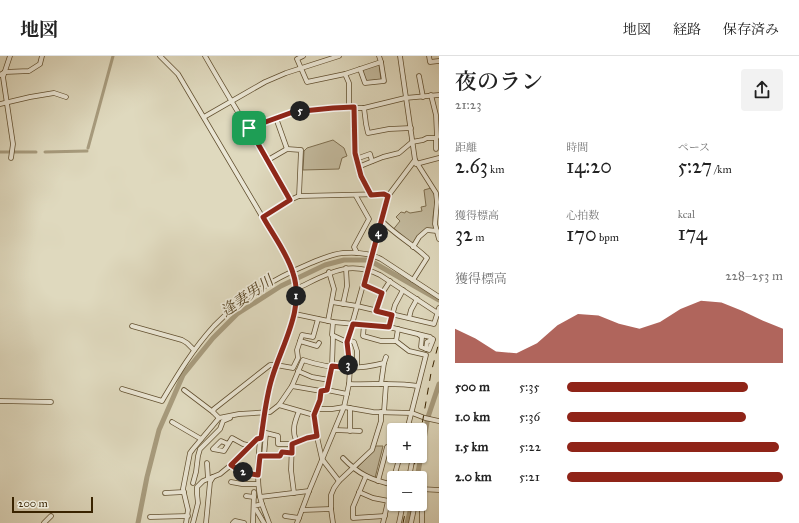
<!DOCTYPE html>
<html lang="ja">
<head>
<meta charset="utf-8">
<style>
	:root { --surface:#fff; --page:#f2f2f2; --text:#222; --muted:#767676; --line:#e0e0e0; --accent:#8f2418 }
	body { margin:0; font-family:"IM FELL Great Primer","Noto Serif JP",serif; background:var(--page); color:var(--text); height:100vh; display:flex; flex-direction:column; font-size:15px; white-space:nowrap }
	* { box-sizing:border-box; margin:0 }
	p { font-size:13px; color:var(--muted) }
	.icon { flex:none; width:22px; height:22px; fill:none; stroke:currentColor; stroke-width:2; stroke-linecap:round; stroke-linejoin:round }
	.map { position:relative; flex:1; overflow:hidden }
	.details { display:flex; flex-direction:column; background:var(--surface); width:360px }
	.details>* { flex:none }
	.buttons { position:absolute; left:387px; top:367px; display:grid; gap:8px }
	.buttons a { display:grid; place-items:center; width:40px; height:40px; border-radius:4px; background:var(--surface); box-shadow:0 1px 3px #0004; font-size:20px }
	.scale { position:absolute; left:12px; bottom:10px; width:81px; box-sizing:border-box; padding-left:4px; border:2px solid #392300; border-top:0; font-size:11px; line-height:14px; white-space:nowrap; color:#392300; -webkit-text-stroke:3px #eae6d5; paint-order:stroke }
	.pin { position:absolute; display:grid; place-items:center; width:34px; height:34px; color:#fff; margin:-17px; border-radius:8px; box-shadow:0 2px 6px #0006 }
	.km { position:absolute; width:20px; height:20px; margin:-10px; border-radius:50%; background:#222; color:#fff; font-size:11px; line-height:20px; text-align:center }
	.round { display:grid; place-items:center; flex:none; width:42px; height:42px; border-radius:4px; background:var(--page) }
	.summary { display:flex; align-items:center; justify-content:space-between; height:68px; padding:0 16px }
	h1 { font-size:22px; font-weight:600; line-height:30px }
	.metrics { display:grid; grid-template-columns:repeat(3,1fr); gap:6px; height:68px; padding:4px 16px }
	.metrics div { display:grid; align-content:center }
	.metrics b { font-size:20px; font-weight:600 }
	.metrics small { font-size:11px; font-weight:400 }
	.metrics p { font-size:11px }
	.chart { height:112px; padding:8px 16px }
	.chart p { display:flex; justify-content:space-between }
	.chart svg { width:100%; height:72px; margin-top:4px; fill:var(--accent); opacity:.7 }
	ul { padding:0 16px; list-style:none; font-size:13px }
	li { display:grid; grid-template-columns:64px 48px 1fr; align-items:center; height:30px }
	li i { height:10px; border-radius:5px; background:var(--accent) }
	header { display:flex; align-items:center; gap:24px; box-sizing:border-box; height:56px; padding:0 20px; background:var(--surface); border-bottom:1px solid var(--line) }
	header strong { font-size:19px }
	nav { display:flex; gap:22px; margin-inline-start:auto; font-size:14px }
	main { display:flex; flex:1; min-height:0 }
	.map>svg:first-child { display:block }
	.green { fill:#c3ba9e; stroke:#7e6e4f }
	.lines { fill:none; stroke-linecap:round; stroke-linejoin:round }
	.canal { stroke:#a79b7d; stroke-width:3 }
	.river { stroke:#a79b7d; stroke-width:5 }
	.minor-casing { stroke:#625030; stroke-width:5.5 }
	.minor { stroke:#eae6d5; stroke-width:4 }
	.rail { stroke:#392300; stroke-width:1; stroke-dasharray:7 7; stroke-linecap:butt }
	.route-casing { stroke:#fff; stroke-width:8 }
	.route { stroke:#8f2418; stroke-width:5 }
	.labels { text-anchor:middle; stroke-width:3.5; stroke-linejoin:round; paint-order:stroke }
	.water-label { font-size:15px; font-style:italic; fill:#5a4726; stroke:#eae6d5 }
</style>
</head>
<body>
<header>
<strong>地図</strong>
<nav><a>地図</a><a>経路</a><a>保存済み</a></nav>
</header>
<main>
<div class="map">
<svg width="439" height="467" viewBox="0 0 439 467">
	<rect width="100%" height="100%" fill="#dfd9be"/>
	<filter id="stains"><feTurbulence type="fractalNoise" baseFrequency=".005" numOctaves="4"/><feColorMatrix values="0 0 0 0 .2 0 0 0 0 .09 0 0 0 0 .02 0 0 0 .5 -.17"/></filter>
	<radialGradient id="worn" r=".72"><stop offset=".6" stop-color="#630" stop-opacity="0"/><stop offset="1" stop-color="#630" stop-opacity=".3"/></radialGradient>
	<!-- green -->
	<g class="green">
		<path d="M379 8 381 24 367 26 362 15 363 13Z"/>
		<path d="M333 84 344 92 347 100 342 102 339 113 303 114 304 95 307 92Z"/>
		<path d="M431 132C438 141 434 151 433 161 433 165 434 169 435 174L427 173 412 189 392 175 400 165 396 161 401 156 405 157 406 155 410 157 422 155 421 151 426 150 424 134Z"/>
		<path d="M375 390H383L375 422 365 418 357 412 372 396Z"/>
	</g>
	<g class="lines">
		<!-- canal -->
		<g class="canal">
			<path d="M88 92 113 0"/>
			<path d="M0 96H36"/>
			<path d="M45 96 87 95"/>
		</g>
		<!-- river -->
		<g class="river">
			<path d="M417 422 428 361 439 328"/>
			<path d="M138 467 147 421 159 374 183 319 213 282 237 258 281 230 325 209 344 204H369L439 244"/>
			<path d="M407 467 412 448"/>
		</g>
		<defs>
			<g id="minor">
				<path d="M10 0 3 21 13 88 11 102"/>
				<path d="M160 0 178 18 286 201C311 247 283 279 271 323 263 354 254 410 260 441 262 450 266 458 269 467"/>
				<path d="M205 0C233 49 262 95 290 144"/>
				<path d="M303 0 297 3 307 26 345 18 381 6 379 0"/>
				<path d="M400 0 415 104 436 137 437 146 435 168 439 183"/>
				<path d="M429 0 430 6 439 5"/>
				<path d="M360 13 365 27 384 25 381 6"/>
				<path d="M345 18 349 27V51"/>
				<path d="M0 19 5 16 29 15 40 8 42 0"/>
				<path d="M419 20 423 41"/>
				<path d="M431 39 436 59 437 81 436 82V93"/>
				<path d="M0 48 30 41 54 37 66 41"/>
				<path d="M354 51 355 97 359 115 371 139"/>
				<path d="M364 52 366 68 368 77 389 73 411 72"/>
				<path d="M204 61 265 26 286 17 339 0"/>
				<path d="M276 62 287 93"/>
				<path d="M249 72 293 56 333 52H364L405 42 439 39"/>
				<path d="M356 103 370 98 372 105"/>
				<path d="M268 104 287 93 301 94 299 140"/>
				<path d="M416 108 439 102"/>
				<path d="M358 111 383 101 399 97 412 86 423 84 427 82H436"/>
				<path d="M356 140 369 163 354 191 357 197"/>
				<path d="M263 161 290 144 299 140 384 138 388 140"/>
				<path d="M381 164C395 179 413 188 427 202L413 224"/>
				<path d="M413 191 419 181 427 174 437 175"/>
				<path d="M363 229 382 237"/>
				<path d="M296 233C326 219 347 203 380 219L439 258"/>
				<path d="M332 246 357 250 434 268 439 252"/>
				<path d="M343 248 347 230 346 212"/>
				<path d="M376 255 379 242 390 225"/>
				<path d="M295 258 333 266 389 271 430 281 433 284 429 294 421 291 422 281 418 278"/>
				<path d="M409 262 411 254 417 243"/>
				<path d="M328 265 334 233 329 216"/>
				<path d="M333 266 332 279 347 286"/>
				<path d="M364 268 363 280 381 285H396L409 295 426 299 407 374"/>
				<path d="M132 270 182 284 187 287 194 294"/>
				<path d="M389 271 395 249 403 234"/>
				<path d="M348 284 354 286 357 295V311"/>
				<path d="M300 285 317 290 319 287"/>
				<path d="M396 285 398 273"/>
				<path d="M426 293 427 286 433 283"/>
				<path d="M298 315 312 321 329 324"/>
				<path d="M349 328C372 329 396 326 418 330"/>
				<path d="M381 328 384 307"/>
				<path d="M292 330 321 335 327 334 347 338"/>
				<path d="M122 333 162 345C178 318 193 293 214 270 241 242 275 222 311 207 321 203 332 198 343 197 356 196 370 197 381 203L439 241"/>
				<path d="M184 334 213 356"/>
				<path d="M327 334 332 310 333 280"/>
				<path d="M321 335 320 344 314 359 317 381 322 403 339 425"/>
				<path d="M0 345 51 346"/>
				<path d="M279 349 314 359"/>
				<path d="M350 352V375"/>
				<path d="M317 353H332L344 351 373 356 412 357 425 362 439 365"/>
				<path d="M384 356 386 328"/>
				<path d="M219 362 213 356 214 353 270 309H276L293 312 298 302 297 294 302 279 313 281 318 263"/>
				<path d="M172 366 201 383"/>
				<path d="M335 374 360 375"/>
				<path d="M297 386 307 382 317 380"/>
				<path d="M228 388 221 385 213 393 224 395 232 382 243 388 251 390"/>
				<path d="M261 400H280L282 396 292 397"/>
				<path d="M264 400 266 377 278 380V388H292"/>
				<path d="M343 402C359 419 372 424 394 429"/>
				<path d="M207 407 208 423"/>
				<path d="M231 409 242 415 258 419"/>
				<path d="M366 420 353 451V462L385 460"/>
				<path d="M409 422 413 400"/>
				<path d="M378 425 387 391 394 392"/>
				<path d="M231 426 242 428H258"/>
				<path d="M193 427 196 416 198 400 200 393 220 373 223 365 230 362"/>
				<path d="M392 428 400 400"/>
				<path d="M420 433 439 434"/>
				<path d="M359 436 373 442 394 446"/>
				<path d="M165 437 184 436"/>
				<path d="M294 437 291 414 292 388 297 386C291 375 295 365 299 355"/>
				<path d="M246 440 254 441"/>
				<path d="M260 441 309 435"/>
				<path d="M262 448 254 450 264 467"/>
				<path d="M414 450 422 452V467"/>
				<path d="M302 454 331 453"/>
				<path d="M285 460 299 462"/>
				<path d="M150 461 188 460"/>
				<path d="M44 467 51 460"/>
				<path d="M186 467 188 454 183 433 190 397 193 393 219 362 239 358 270 356 279 349 292 330 303 304C329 313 358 314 384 307L386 301"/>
				<path d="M193 467 198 447 197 438V431L203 425 220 418 231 409 257 383 261 382"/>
				<path d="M206 467 210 426 213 421"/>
				<path d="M233 467 235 465 244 467"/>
				<path d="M253 467 254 436"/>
				<path d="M297 467 309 435 344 351 349 328 350 312 347 286 388 140 415 104"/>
				<path d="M333 467 331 453V439L334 432 339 425 372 394 381 365V356"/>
				<path d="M383 467 388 445"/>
				<path d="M399 467 403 448"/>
				<path d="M411 467 415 448"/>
			</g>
		</defs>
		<!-- minor casing -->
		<use href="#minor" class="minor-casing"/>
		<!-- minor -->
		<use href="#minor" class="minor"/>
		<!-- rail -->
		<g class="rail">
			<path d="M420 380 431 317 439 286"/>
			<path d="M412 422 416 400"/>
			<path d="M403 467 407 448"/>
		</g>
	</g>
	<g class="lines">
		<defs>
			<path id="route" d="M354 51 355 97 361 120 371 139 384 138 388 140 364 229 382 237 376 255 392 259 389 271 353 268 347 286 350 312 332 310 327 334 321 335 320 344 314 359 317 380 307 382 292 388V397L282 396 280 400H260L258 419C248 418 240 416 231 409L257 383 261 382C264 362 266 341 272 322 282 288 305 253 293 217 287 197 273 179 263 161L290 144 249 72 293 56 333 52Z"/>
		</defs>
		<!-- route casing -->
		<use href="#route" class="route-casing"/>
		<!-- route -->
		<use href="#route" class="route"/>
	</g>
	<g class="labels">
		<!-- water labels -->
		<g class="water-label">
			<text transform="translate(247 240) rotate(-35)" y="5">逢妻男川</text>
		</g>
	</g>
	<rect width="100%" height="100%" filter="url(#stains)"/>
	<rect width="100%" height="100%" fill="url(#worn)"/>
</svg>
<div class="buttons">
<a>+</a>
<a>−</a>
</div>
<div class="scale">200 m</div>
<div class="pin" style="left:249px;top:72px;background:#1e9e55"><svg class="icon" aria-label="arrive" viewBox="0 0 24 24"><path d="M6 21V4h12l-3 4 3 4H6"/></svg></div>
<b class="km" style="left:296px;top:240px">1</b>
<b class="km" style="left:243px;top:416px">2</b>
<b class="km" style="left:348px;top:309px">3</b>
<b class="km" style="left:378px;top:177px">4</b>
<b class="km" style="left:300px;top:55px">5</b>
</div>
<section class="details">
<div class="summary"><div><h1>夜のラン</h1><p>21:23</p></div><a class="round"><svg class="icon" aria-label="share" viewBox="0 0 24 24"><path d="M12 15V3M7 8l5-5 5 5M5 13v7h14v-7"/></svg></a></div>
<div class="metrics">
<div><p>距離</p><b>2.63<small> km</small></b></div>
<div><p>時間</p><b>14:20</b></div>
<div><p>ペース</p><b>5:27<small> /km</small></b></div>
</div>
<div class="metrics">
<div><p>獲得標高</p><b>32<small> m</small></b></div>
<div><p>心拍数</p><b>170<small> bpm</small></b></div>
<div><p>kcal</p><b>174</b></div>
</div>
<div class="chart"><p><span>獲得標高</span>228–253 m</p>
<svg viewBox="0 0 160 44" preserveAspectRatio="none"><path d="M0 44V23L10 29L20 37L30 38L40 32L50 21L60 14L70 15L80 20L90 23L100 19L110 11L120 6L130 7L140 12L150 18L160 23V44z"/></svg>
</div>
<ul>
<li><b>500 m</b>5:35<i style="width:84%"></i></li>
<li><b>1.0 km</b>5:36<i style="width:83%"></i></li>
<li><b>1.5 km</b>5:22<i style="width:98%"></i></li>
<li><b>2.0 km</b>5:21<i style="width:100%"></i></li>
</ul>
</section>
</main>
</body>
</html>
